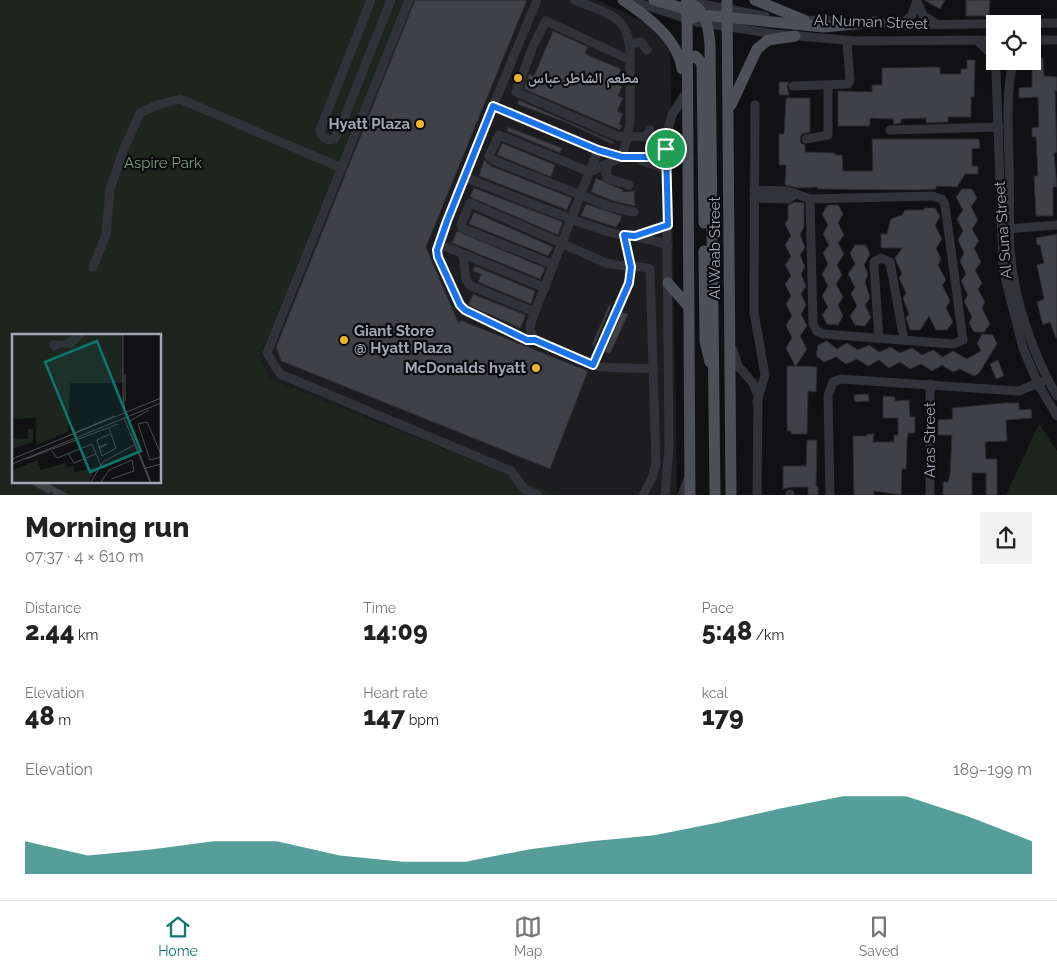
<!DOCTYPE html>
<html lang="en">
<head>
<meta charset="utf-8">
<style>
	:root { --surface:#fff; --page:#f2f2f2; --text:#222; --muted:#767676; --line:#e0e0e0; --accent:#0f766e }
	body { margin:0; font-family:Raleway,"Noto Naskh Arabic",sans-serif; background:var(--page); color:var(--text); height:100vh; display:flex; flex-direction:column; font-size:19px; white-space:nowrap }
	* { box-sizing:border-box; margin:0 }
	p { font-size:16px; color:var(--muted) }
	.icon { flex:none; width:28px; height:28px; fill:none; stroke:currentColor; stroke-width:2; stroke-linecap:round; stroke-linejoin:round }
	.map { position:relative; height:495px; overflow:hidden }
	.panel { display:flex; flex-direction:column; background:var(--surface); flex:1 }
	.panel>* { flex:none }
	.buttons { position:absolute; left:986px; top:15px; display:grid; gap:10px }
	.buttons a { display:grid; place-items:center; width:55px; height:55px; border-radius:0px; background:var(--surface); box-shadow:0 5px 20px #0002; font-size:25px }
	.pin { position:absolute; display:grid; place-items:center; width:42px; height:42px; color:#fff; margin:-21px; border:2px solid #fff; border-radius:50%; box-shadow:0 1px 5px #0007 }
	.round { display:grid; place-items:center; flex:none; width:52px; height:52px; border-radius:0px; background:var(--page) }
	.head { display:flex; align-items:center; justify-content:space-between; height:85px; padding:0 25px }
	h1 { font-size:28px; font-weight:800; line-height:38px }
	.figures { display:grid; grid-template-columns:repeat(3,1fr); gap:8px; height:85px; padding:5px 25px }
	.figures div { display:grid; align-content:center }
	.figures b { font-size:25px; font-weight:800 }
	.figures small { font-size:14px; font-weight:400 }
	.figures p { font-size:14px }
	.chart { height:140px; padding:10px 25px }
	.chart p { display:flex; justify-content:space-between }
	.chart svg { width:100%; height:90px; margin-top:5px; fill:var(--accent); opacity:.7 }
	.tabs { display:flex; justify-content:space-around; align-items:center; height:70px; border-top:1px solid var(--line); background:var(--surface); font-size:14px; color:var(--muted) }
	.tabs a { display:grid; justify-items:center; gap:2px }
	.tabs .active { color:var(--accent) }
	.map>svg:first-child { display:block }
	.built { fill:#1d1d20 }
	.green { fill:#1e251f; fill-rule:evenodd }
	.building { fill:#404146; stroke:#2b2b2f }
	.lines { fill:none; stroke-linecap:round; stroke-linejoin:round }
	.minor { stroke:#323338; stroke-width:9 }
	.major { stroke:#4e5057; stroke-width:11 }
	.route-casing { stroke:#fff; stroke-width:10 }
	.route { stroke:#1a73e8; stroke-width:6 }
	.poi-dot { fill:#edb52f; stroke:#0c0c0e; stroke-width:2 }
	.labels { text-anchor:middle; stroke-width:4.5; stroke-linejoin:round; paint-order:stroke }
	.street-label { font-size:15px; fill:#a3a7b3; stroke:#0c0c0e }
	.poi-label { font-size:15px; font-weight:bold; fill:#a3a7b3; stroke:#0c0c0e; text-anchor:start }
	.park-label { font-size:15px; fill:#7a9e7e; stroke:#0c0c0e }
	.inset-road { fill:none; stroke:#4b4d53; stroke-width:1 }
	.view { fill:#0f766e; fill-opacity:0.15; stroke:#0f766e; stroke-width:2.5 }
	.inset-edge { fill:none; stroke:#a3a7b3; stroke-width:2.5 }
</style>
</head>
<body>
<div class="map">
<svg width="1057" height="495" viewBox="0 0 1057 495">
	<rect width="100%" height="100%" fill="#111113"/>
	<!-- built -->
	<path class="built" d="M405 0H597L670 34 677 495H558L271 379 260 357Z"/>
	<!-- green -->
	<g class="green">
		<path d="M0 0H405L260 357 271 379 558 495H0ZM14 335H160V481H14Z"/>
		<path d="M1039 424 1057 451V495H1006Z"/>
	</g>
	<!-- building -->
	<g class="building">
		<path d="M415 0H527L426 247 459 324 460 320 588 371 550 469 281 361 276 347Z"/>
		<path d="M924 0H945L940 9Z"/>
		<path d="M966 0H990L989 16H966Z"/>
		<path d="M553 31 588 47 585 53 592 57 621 69 615 83 622 86 618 96 623 98 617 111 623 114 619 124 622 125 620 130 524 89 529 74 534 76Z"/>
		<path d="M1032 58H1043L1044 76 1057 77V91H1055L1057 152 1054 153 1057 187H1053V216H1036L1034 176H1038L1036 137H1032V128L1039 127 1038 97 1019 98V88L1032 87Z"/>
		<path d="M967 60H975L974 97H971V117H948V122L926 123V118L901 119V123L894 124 893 119 870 118V126H838V91L872 92V85H882V68L940 67V74H961V69H967Z"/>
		<path d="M779 82H789L787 86 789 95H779Z"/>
		<path d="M786 98H810V132L802 134 800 137 801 143 805 145V152L835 153V155H842L843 171H873L872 139H979L980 148 972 149V166H978V174H965L957 187 936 186V189L916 190 818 189 817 187 798 188 785 185 786 165H779V134H784Z"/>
		<path d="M519 100 614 142 613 144 565 122 517 104Z"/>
		<path d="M508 127 562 148 560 153 507 131Z"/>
		<path d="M502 143 555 165 551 177 497 155Z"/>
		<path d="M484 160 491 166 572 198 567 210 479 176Z"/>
		<path d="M596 178 623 190 622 192 634 191 635 206 613 201 591 192Z"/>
		<path d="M474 188 563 222 558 235 470 197Z"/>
		<path d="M962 189H972L977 198 971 207 978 220 972 229 979 241 974 248 981 262 975 270 982 283 978 289 985 302 982 308 990 324 984 332H974L969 323 972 317 964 301 968 295 961 281 966 274 960 261 964 253 958 240 963 231 957 219 963 210 956 197Z"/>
		<path d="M795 202 804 203V227L800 234 805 248 800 255 805 267 801 274 806 286 801 294 806 305 801 314 807 326 800 336 807 349 796 366 817 367 816 392 808 391 807 434H791V431H787V366H795L786 348 792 338 786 325 792 316 786 304 791 296 785 284 791 276 785 265 791 256 785 245 791 236 785 224 788 219V205Z"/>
		<path d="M586 204 622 216 620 222 616 227 581 216Z"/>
		<path d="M828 205H838L843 214 838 223 844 235 838 243 844 254 837 265 842 275 836 284 843 297 838 305 843 316 838 325 827 324 822 315 828 307 822 296 828 286 822 274 828 264 823 253 829 245 823 234 828 225 822 214Z"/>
		<path d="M925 208H935L940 217 935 225 942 239 936 248 941 259 938 265 946 280 942 285 950 301 946 308 953 322 947 330H936L929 316 920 330H910L906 318 909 314 903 298 906 293 899 278 902 274 895 258 902 248H881V234H887L891 219 902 215 905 210H923Z"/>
		<path d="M474 212 553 247 552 249 548 256 469 224Z"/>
		<path d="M457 231 545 268 540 279 452 243Z"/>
		<path d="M1057 234V338H1056L1050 322 1043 325 1037 302 1044 299 1037 265 1044 263 1040 245H1037L1036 238Z"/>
		<path d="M855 245H866L870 254 864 265 868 274 865 282 870 298 865 305 871 317 865 326 855 325 850 316 857 306 851 294 855 287 848 274 855 264 850 253Z"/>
		<path d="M475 266 535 291 531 304 478 282 481 274 473 271Z"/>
		<path d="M473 294 526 315 520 328 468 305Z"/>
		<path d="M609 305 611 306 594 346 592 345Z"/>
		<path d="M622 312 628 314 610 354 605 352Z"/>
		<path d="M982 334 993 335 997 344 979 373 974 376 960 369 953 372 942 365 932 371 921 364 910 369 900 362 889 368 879 360 868 366 857 359 846 364 836 357 824 362 816 356 818 345 827 341 837 349 847 343 858 350 869 345 879 352 891 347 900 353 912 348 922 355 933 350 943 357 953 351 967 359 981 351 977 343Z"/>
		<path d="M998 360 1004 376 996 379 990 364Z"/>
		<path d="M868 394 869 401 855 402 854 395Z"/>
		<path d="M883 396 895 397V401L909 400 910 417H915V433H908L907 440 906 469H902L901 495 874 491V495H854L853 436H867V434H874L873 442H894V435H898V418H883Z"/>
		<path d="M1005 403H1019V410L1031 409 1032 418 1006 420 1007 441 985 442 986 459H997V495H986V473H972V495H943V482H948L950 475 952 435H938V420L953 419 952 408Z"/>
		<path d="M807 440H817L816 486H818V495H808V487H791L783 489V466H806Z"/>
		<path d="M25 481H44L70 495H51L53 493 50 492 49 494Z"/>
	</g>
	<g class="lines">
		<!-- minor -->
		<g class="minor">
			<path d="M371 0 320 130 322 136 328 140 334 139 339 131 391 0"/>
			<path d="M409 0 267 353 280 374 511 471 525 490 538 495"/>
			<path d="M537 0 457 193 437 250 438 257 459 305 465 310 527 340H535L600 367 654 369"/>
			<path d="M575 0C610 15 632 16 630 60"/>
			<path d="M629 0 697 22 775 34 856 41 995 40"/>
			<path d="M692 2 765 16"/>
			<path d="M917 2 923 15 936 24"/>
			<path d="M802 20 839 21"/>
			<path d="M870 22 901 25 1057 23"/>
			<path d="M901 25 912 15 917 0"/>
			<path d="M977 40 991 54 996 71 1003 269 1023 348 1038 384 1057 416"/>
			<path d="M1032 40H1057"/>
			<path d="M631 44 641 42 647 50"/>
			<path d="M1013 61C1006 93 1008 128 1009 160 1010 189 1009 219 1010 248 1013 296 1033 356 1057 396"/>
			<path d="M793 86 848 84 850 81 847 41"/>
			<path d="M755 105 754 312 765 375 757 402"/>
			<path d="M493 106 598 150 622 157H648L666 149"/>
			<path d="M890 130 999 127"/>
			<path d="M806 139 828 135V86"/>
			<path d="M640 160 667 170"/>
			<path d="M608 165 606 172 607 178 629 185"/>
			<path d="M465 177C512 196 560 216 609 232 629 238 648 236 668 246"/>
			<path d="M754 190 788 191 810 199 932 196 942 199 945 205 963 340 953 344 824 334 817 331 813 324 810 199"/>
			<path d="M754 198 788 199 794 195"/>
			<path d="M634 212 611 207 493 160 489 156 499 135 590 172 622 157C625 145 629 133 630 121V60L546 21 533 46 516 92 617 136 645 137 650 130"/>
			<path d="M1005 229 1057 225"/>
			<path d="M640 234 668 225"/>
			<path d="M439 244 545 288"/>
			<path d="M463 254 466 280 471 286 535 312"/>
			<path d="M554 265 462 228 461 225 470 203 606 263C619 267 642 265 650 269L656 464 652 478 643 495"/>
			<path d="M93 267 106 235 110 189 123 151 140 113 157 105 180 99 342 168"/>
			<path d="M879 338 874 266V262L881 258 890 262 904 340"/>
			<path d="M535 340 530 330 531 322 598 150"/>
			<path d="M733 350 738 366 753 383 758 396 757 495"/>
			<path d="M593 365 630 278 631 267 624 235"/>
			<path d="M930 384V495"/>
			<path d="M790 494V495"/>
			<path d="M665 495 669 448 666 137 672 115 686 93"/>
			<path d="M682 495 688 479"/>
			<path d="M830 495 828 396 833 382 840 379 1019 391 1043 381"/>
		</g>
		<!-- major -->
		<g class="major">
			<path d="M623 0C647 16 678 39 682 69"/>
			<path d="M654 0 693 11"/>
			<path d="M687 0 690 495"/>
			<path d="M727 0 731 495"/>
			<path d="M755 0 804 20"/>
			<path d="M687 1C706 10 708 24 710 44L715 495"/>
			<path d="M687 19 702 15 824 27 876 22"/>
			<path d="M687 60 695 56 702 63 704 223"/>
			<path d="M731 105 757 49 768 40 795 36"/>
			<path d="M704 251 705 341 710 362"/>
			<path d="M668 283 688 306"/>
		</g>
	</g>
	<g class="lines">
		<defs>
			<path id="route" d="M493 106 598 150 622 157H648L666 149 668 225 635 236 624 235 631 267 629 283 593 365 535 340H527L465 310 460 305 438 257 437 250 447 221Z"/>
		</defs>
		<!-- route casing -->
		<use href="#route" class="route-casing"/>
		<!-- route -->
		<use href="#route" class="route"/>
	</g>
	<!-- markers -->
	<g class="poi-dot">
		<circle cx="518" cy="78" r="5"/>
		<circle cx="420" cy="124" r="5"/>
		<circle cx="344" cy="340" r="5"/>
		<circle cx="536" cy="368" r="5"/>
	</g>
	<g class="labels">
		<!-- street labels -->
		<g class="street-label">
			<text transform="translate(871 22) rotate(2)" y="5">Al Numan Street</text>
			<text transform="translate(1003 230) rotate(-94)" y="5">Al Suna Street</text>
			<text transform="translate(715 248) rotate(-90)" y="5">Al Waab Street</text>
			<text transform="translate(930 440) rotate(-90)" y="5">Aras Street</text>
		</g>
		<!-- poi labels -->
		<g class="poi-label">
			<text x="528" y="83">مطعم الشاطر عباس</text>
			<text x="410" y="129" text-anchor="end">Hyatt Plaza</text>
			<text x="354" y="336">Giant Store<tspan x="354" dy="17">@ Hyatt Plaza</tspan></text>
			<text x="526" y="373" text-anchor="end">McDonalds hyatt</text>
		</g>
		<!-- park labels -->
		<g class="park-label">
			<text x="163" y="168">Aspire Park</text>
		</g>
	</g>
	<!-- overview -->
	<g transform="translate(12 334)">
		<rect width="149" height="149" fill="#111113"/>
		<path d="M0 0H111V49H58L56 98 24 111V84L0 85ZM16 95H21V108L0 115 1 104 16 105ZM25 126 29 136 53 129 55 134 61 132 63 138 84 133 77 148H0V137Z" fill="#1e251f"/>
		<path d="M61 0H74L60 14 49 13 42 17 37 13 39 6 52 7Z" fill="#2b333b"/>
		<path class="inset-road" d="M113 40V67M111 61V0M111 61 113 80M112 84 138 148M118 87 137 76M97 94 104 114 90 122 85 106 98 100M119 99 139 148M51 104 102 82M86 113 95 110 87 115M40 117 45 124 80 110 89 132M56 119 62 129 84 120M149 120 135 88 126 90 138 126 149 123M0 125 149 64M14 125 106 90M0 130 149 69M134 134 149 130M79 148 91 128 122 111M89 148 97 136 120 126 122 137 99 145"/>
		<path class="view" d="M85 7 129 117 78 138 33 28Z"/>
		<rect width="149" height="149" class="inset-edge"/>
	</g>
</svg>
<div class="buttons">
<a><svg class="icon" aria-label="locate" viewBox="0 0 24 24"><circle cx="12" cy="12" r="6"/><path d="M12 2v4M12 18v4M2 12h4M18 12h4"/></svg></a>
</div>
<div class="pin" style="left:666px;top:149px;background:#1e9e55"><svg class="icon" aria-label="arrive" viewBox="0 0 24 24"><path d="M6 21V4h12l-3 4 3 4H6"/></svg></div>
</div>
<section class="panel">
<div class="head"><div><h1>Morning run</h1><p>07:37 · 4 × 610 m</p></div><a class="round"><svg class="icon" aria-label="share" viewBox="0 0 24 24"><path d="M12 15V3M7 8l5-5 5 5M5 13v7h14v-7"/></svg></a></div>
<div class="figures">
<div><p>Distance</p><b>2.44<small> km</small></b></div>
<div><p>Time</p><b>14:09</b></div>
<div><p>Pace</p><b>5:48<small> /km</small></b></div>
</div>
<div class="figures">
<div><p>Elevation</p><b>48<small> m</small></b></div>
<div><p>Heart rate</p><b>147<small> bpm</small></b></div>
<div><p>kcal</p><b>179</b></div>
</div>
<div class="chart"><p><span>Elevation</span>189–199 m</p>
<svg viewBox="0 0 160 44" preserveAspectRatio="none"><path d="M0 44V28L10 35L20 32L30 28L40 28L50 35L60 38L70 38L80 32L90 28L100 25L110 19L120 12L130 6L140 6L150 16L160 28V44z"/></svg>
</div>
</section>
<nav class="tabs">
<a class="active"><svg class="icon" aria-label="home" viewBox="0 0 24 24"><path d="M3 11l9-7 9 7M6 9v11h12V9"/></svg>Home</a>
<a><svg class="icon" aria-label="map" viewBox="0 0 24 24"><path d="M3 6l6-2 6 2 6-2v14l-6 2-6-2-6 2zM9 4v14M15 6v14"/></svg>Map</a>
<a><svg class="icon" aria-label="saved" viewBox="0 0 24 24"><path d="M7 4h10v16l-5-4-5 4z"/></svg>Saved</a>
</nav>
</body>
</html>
